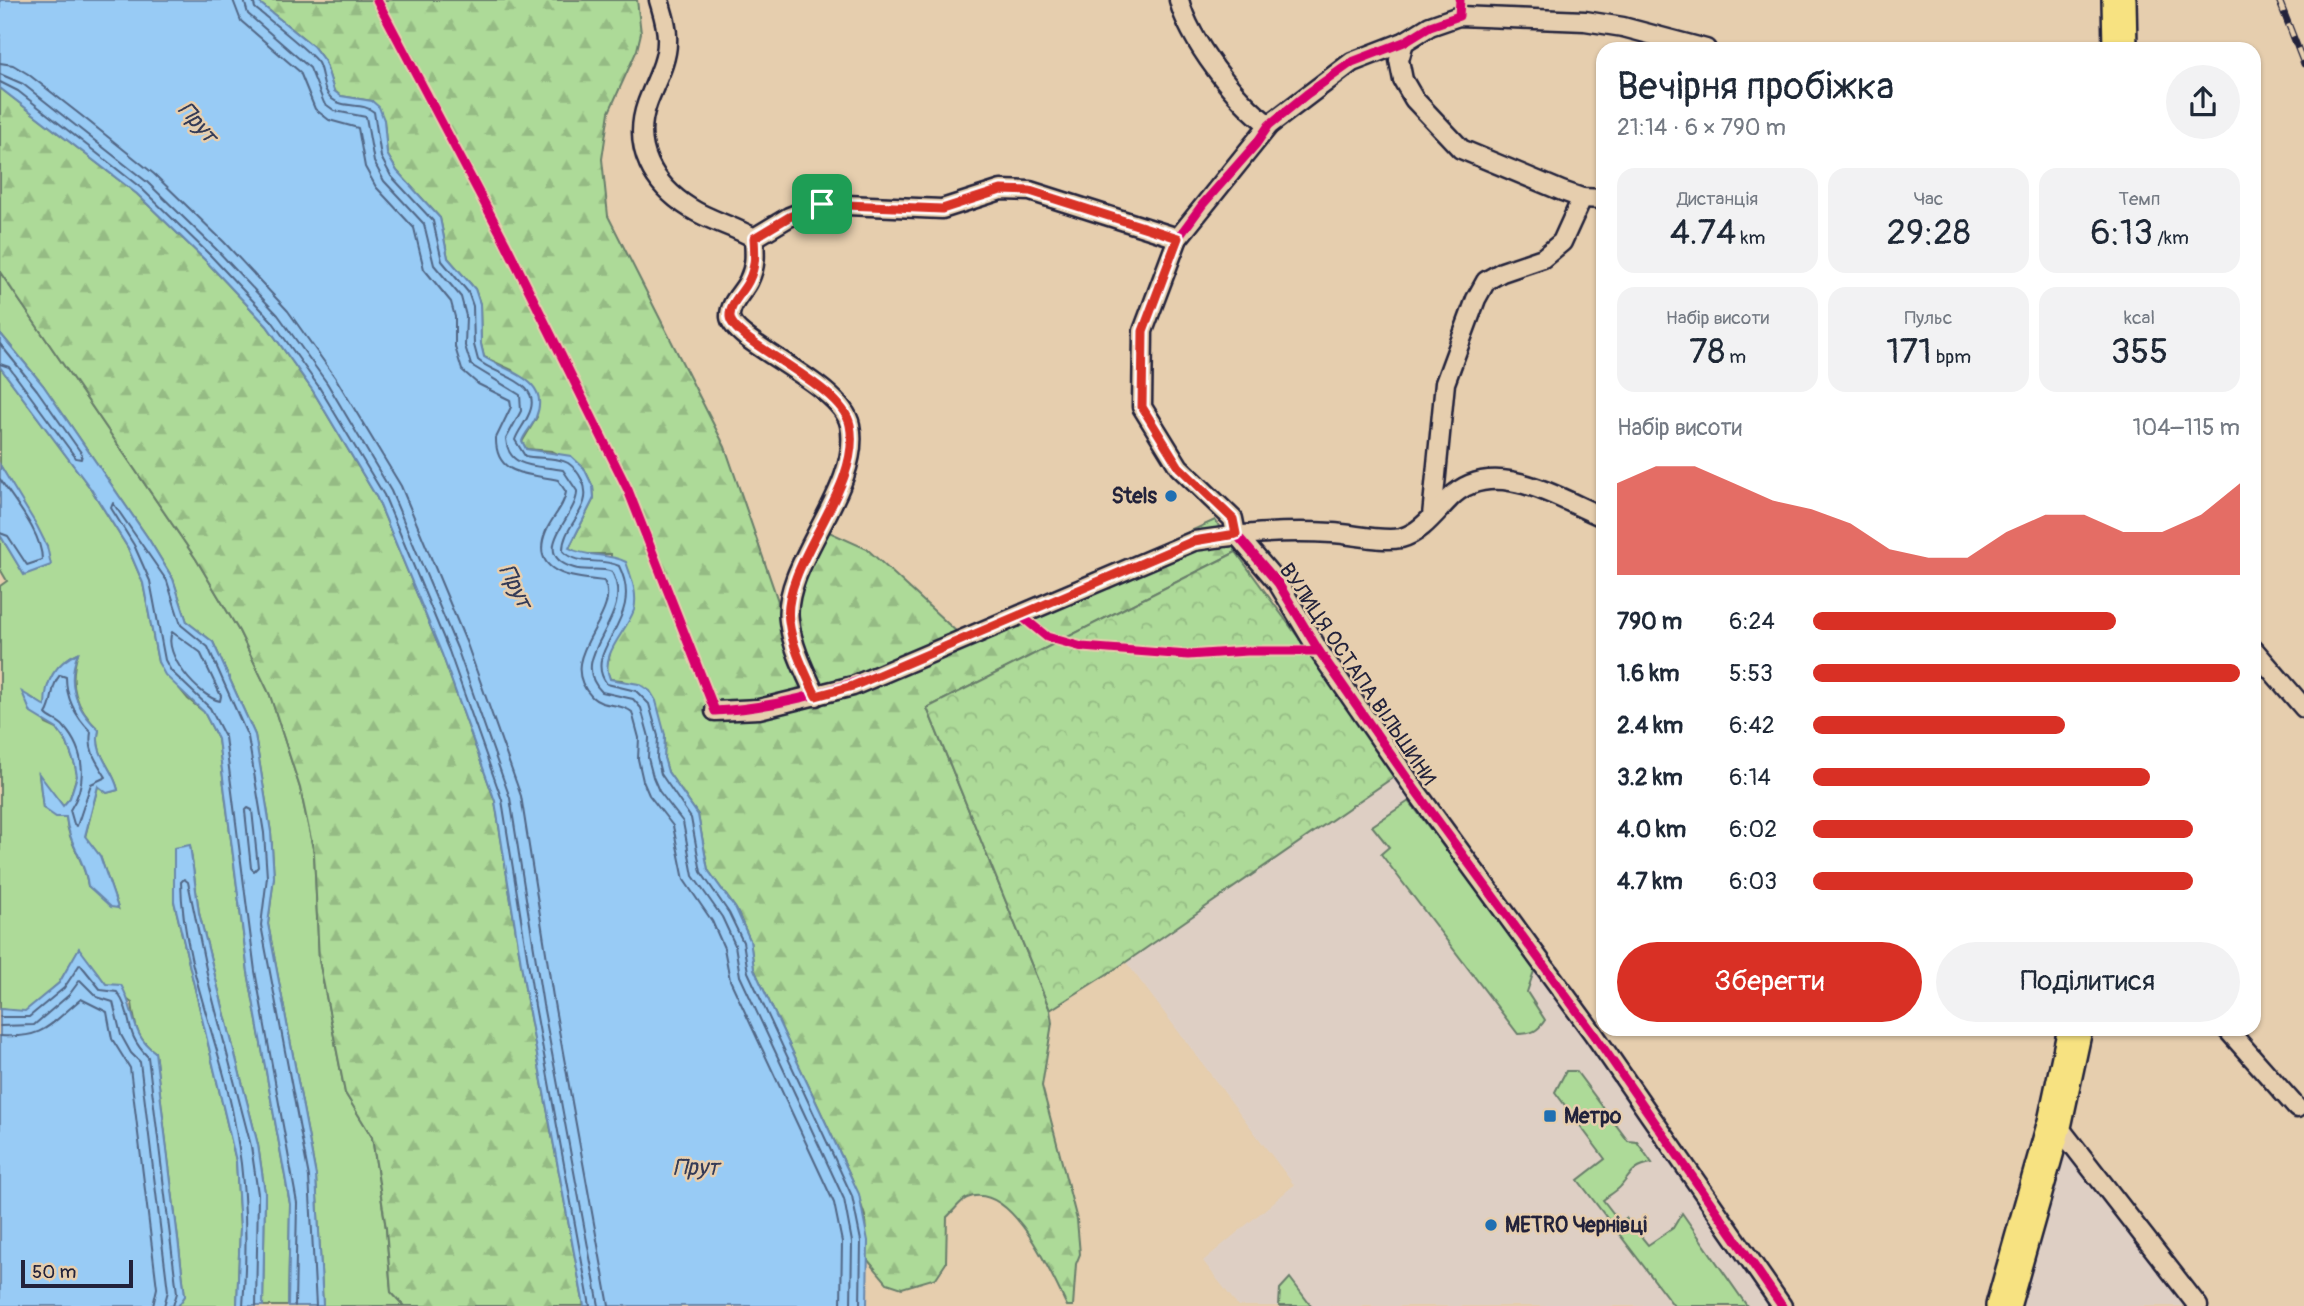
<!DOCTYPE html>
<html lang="uk">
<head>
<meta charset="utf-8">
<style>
	:root { --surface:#fff; --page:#f2f2f3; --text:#1f2937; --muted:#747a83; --accent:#d93025 }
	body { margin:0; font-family:Pangolin,sans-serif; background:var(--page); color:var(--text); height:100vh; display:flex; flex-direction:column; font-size:26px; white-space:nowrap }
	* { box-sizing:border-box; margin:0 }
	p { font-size:23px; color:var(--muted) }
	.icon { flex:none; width:38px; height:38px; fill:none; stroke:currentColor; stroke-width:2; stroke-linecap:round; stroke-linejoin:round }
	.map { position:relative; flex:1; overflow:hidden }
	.drawer { position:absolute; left:1596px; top:42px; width:665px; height:994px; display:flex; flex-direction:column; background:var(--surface); border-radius:21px; box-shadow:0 2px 5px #0004 }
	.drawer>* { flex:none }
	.scale { position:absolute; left:21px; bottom:18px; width:112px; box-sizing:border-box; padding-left:7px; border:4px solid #22223b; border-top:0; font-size:19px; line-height:24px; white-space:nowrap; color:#22223b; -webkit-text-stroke:5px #e6ceae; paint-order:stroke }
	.pin { position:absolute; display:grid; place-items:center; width:60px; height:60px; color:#fff; margin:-30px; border-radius:14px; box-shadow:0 4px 10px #0006 }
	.round { display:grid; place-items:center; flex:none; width:74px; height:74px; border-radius:37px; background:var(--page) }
	.summary { display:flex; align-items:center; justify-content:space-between; height:119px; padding:0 21px }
	h1 { font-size:38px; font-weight:600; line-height:52px }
	.figures { display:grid; grid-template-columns:repeat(3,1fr); gap:10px; height:119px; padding:7px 21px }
	.figures div { display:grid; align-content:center; border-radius:18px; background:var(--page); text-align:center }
	.figures b { font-size:35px; font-weight:600 }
	.figures small { font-size:19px; font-weight:400 }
	.figures p { font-size:19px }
	.chart { height:196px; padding:14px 21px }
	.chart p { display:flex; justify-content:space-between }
	.chart svg { width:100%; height:126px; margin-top:7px; fill:var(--accent); opacity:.7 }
	.primary-button { display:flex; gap:14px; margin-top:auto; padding:14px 21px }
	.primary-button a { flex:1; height:80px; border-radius:42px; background:var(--accent); color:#fff; font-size:28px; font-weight:600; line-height:80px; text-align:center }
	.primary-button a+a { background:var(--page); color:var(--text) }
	ul { padding:0 21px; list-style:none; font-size:23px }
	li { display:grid; grid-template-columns:112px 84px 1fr; align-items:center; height:52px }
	li i { height:18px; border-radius:9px; background:var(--accent) }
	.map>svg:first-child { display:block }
	.built { fill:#decfc4 }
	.grass { fill:#adda98; stroke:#687e6a; stroke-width:2; fill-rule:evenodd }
	.forest { fill:url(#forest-firs); stroke:#687e6a; stroke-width:2 }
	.park { fill:url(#park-crowns); stroke:#687e6a; stroke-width:2 }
	.water { fill:#98cbf5; stroke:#6987ab; stroke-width:2 }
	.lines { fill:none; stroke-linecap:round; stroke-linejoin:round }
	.shore { stroke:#516685; stroke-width:2 }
	.street-casing { stroke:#22223b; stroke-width:23 }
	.highway-casing { stroke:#22223b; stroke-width:38 }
	.street { stroke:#e6ceae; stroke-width:18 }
	.highway { stroke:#f7e281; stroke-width:33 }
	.rail-casing { stroke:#22223b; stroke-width:7 }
	.rail { stroke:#e6ceae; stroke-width:4.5; stroke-dasharray:13; stroke-linecap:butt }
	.cycleway-casing { stroke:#e6ceae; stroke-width:13 }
	.cycleway { stroke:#d6006c; stroke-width:9 }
	.route-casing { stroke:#fff; stroke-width:14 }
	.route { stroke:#d93025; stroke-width:9 }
	.poi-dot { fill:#1f6fb2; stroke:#e6ceae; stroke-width:2.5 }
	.labels { text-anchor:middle; stroke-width:5; stroke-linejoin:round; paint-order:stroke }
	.poi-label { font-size:21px; font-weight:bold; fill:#22223b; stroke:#e6ceae; text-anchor:start }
	.street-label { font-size:21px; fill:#22223b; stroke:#e6ceae }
	.water-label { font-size:23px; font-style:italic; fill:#343b57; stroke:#e6ceae }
</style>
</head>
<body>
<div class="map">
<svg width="2304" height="1306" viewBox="0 0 2304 1306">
	<defs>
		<pattern id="forest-firs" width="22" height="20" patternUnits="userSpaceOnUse" patternTransform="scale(1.75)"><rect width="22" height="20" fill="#adda98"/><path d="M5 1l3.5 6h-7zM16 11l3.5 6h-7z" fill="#95bb84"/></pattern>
		<pattern id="park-crowns" width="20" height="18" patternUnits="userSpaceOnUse" patternTransform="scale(1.75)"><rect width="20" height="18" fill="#adda98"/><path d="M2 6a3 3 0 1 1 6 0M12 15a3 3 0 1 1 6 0" fill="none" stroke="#95bb84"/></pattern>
	</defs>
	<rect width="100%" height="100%" fill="#e6ceae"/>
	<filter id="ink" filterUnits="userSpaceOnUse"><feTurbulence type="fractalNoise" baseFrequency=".0143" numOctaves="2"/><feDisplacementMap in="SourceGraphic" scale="14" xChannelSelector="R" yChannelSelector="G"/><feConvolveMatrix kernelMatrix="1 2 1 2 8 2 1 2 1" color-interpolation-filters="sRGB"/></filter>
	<g filter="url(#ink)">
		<!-- built -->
		<g class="built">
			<path d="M1398 774 1780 1306H1238L1203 1261 1294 1185 1126 962Z"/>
			<path d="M2052 1114 2201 1306H1999Z"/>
		</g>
		<!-- grass -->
		<g class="grass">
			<path d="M0 272 196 559 239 631 270 695 300 788 314 853 319 960 345 1093 372 1137 386 1229 391 1292 404 1306H323L316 1176 268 924 274 877 271 832 255 735 213 642 187 622 173 579 148 538 43 385 0 333Z"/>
			<path d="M0 367 91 489 128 548 143 583 158 662 188 699 204 712 218 739 248 972 290 1204 288 1306H263L265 1193 258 1145 199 913 190 845 174 901 236 1161 240 1228 237 1306H178L185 1296 155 1052C136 1039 135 1024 132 1003L106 984 79 949 59 983 25 1012 0 1009V586L7 581 0 569V535L24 574 47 546 0 465ZM78 653C68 684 75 708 99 730 93 755 113 767 118 790L107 793 98 786 85 837 100 856 118 908 88 886C85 860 68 844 66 817L43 808 39 775 63 806 70 798 77 775 75 765 67 743 57 729 46 724 31 697 45 707C52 685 55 662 78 653Z"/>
			<path d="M1409 801 1535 968 1527 992 1545 1020C1538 1031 1532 1034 1518 1034L1381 854 1389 847 1372 826Z"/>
			<path d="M1566 1071H1576L1628 1141 1637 1142 1652 1163C1633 1166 1632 1173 1621 1186 1617 1191 1608 1196 1603 1200L1620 1222 1626 1218 1648 1245 1673 1228 1682 1213 1747 1306H1674L1578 1180 1605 1159 1555 1092Z"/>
			<path d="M1290 1278 1311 1306H1279L1280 1289Z"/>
		</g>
		<!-- forest -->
		<g class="forest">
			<path d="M256 0H637L641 33 637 50 609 112 602 159 608 216 725 447 779 604 816 526 867 549 957 632 1017 610 1215 520 1236 552 927 708 1050 1010 1052 1023 1042 1086 1077 1220 1080 1254 1076 1264 1073 1306H1067C1052 1276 1012 1180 967 1198 960 1201 953 1212 947 1217L946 1263 936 1278 902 1288 887 1283 867 1259 865 1216 852 1179 754 969 750 940 736 909 708 870 698 815 668 772 664 758 665 735 622 680 610 679 606 668 610 654 611 554H579L569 548 594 498 593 487 584 468 552 451 526 449 522 442 537 417 512 370 484 357 481 344 480 304 475 289 448 258 440 218 397 171 387 154 384 120 372 101 341 96 334 91 325 62 313 46Z"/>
			<path d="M0 88 137 194 205 260 267 326 313 391 377 498 442 654 495 801 528 1007 584 1306H404L391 1292 386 1228 372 1137 345 1093 319 960 314 853 300 788 270 695 239 631 196 559 0 272Z"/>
		</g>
		<!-- park -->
		<path class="park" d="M1236 552 1398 774 1126 962 1050 1010 927 708Z"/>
		<!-- water -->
		<g class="water">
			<path d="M0 0H256L313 46 325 62 334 91 341 96 372 101 379 107 384 120 387 154 397 171 440 218 448 258 475 289 480 304 481 344 484 357C505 371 552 379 536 417 533 426 525 432 522 441L526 449 571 456 584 468 593 487 594 498 569 548C587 558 607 552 626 562 631 577 638 593 634 610 626 633 599 654 610 679L639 684 650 691 656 701 665 735 664 758 668 772 698 815 708 870 736 909 750 940 754 969 859 1194 868 1241 867 1306H584L528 1007 495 801 442 654 377 498 313 391 267 326 205 260 137 194 0 88Z"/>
			<path d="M0 333 43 385 148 538 173 579 187 622 213 642 255 735 271 832 274 877 268 924 316 1176 323 1306H288L290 1204 248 972 218 739 204 712 165 675 158 662 143 583 128 548 91 489 0 367Z"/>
			<path d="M0 465 37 526 47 546 51 565 24 575 0 535Z"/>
			<path d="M78 653C66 683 76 709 99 730 93 755 113 767 118 790L107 793 98 786 85 836 100 856 118 908 111 907 88 886C85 859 69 845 66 817H56L43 808 39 774 63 806 70 798 77 776 75 765 67 743 57 729 31 713 22 692 45 706C45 681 55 663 78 653Z"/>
			<path d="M190 845 199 913 258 1145 265 1193 263 1306H237L240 1228 236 1161 174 901V848Z"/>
			<path d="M79 948 106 984 121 985C136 1010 130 1035 155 1052L185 1296 178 1306H0V1009L25 1011 59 983Z"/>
		</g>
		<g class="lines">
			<!-- shore -->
			<g class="shore">
				<path d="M233 0 241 21 300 72 315 109 329 120 358 128 365 167 376 187 414 228 424 269 451 302 455 317V347L462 370 478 384 510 400 511 407 496 438C495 478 531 473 558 480L566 492C564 507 552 517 546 531 528 575 576 578 604 581 623 617 552 656 592 697 603 708 620 702 632 712L639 738 638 759 643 781 649 795 673 826 684 880 712 921 724 948 730 980 834 1203 842 1242 841 1306"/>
				<path d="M244 0 248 14 310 68 324 103 335 111 366 117 374 162 384 181 424 224 434 265 461 297 466 316 465 346 471 365 520 395 521 411 506 439C508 471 541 465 563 470L577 491C578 516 526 553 574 568 586 572 600 567 612 572 637 619 564 655 602 692L633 699 641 708 649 737 648 758 653 777 659 791 683 822 693 876 722 917 735 945 740 976 844 1199 852 1242 851 1306"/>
				<path d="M253 0 255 8C268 19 311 52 318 63 324 75 321 89 332 99 344 109 363 102 374 112L381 157 391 176 433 221 442 261 468 292 473 306 474 345 478 360C495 376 546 381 528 416 524 425 518 431 515 440L525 456C538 459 556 456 568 463 574 467 579 474 582 480 596 508 562 524 563 551 578 567 601 557 619 566 647 621 580 649 607 684L636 691 649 704 658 736 657 758 661 774 691 818 701 872 729 913 743 942 748 972 852 1196 861 1241 860 1306"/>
				<path d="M0 63 13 65 28 74 87 120 154 174 224 242 288 311 335 377 401 486 467 644 521 796 554 1003 609 1306"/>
				<path d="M0 74 23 84 147 182 216 249 278 315 327 383 391 491 457 648 510 798 543 1005 599 1306"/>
				<path d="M0 82 18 91 141 188 210 255 272 321 319 387 384 495 449 651 502 800 535 1006 590 1306"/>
				<path d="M0 344 37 390 82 454 81 459 76 458 9 367 0 364"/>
				<path d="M0 479C14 501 42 533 42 560L27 565 8 536 0 533"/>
				<path d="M172 632 200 652 221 696 220 701C199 697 162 654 172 632Z"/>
				<path d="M60 675 66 677C66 699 75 716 91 732 88 751 96 761 106 777L91 784 77 826 74 824 70 810C88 783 85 751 64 727 59 720 51 720 46 714 54 703 50 686 60 675Z"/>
				<path d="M248 808 252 810 258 867 254 871 251 868 245 811Z"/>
				<path d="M0 1017H29L64 988 80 964 101 990 117 992C135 1017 122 1031 148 1057L177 1293 173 1306"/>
				<path d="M0 1026 34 1025 69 995 80 980 97 997 113 1002 121 1035 131 1053 140 1062 168 1291 164 1306"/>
				<path d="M0 1036C45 1039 49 1025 81 999L107 1012 112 1039 130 1068 157 1288 153 1306"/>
				<path d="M243 1306C249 1226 245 1157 225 1079 208 1016 182 948 181 882L184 879 188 882 210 988 251 1146 258 1194 256 1306"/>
				<path d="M295 1306 297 1203 255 971 225 737 210 708 171 671 165 660 150 581 134 545 111 508 113 503 167 581 181 625 208 647 248 737 264 833 267 877 261 925 309 1177 316 1306"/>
			</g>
			<defs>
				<g id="street">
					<path d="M659 0C663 14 668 28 667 42 667 63 654 84 647 104 632 147 653 185 690 208 710 221 734 226 754 238L789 217 822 204 942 209 1001 190 1030 191 1178 238"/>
					<path d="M1179 0C1189 40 1236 101 1269 125"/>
					<path d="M1404 42 1399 60 1403 80 1414 99 1461 149 1562 191 1582 198 1603 199"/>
					<path d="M1706 49 1623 27 1585 21 1459 16 1430 26 1404 42 1352 62 1269 125 1178 238 1143 331 1142 407 1179 467 1233 519 1236 534 1278 583 1319 651 1416 791 1593 1033 1782 1306"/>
					<path d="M754 238C755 253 756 266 749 280 744 292 729 303 730 317 733 343 842 384 850 425 863 488 781 564 789 621 792 647 805 672 816 696"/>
					<path d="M1432 516 1445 383 1476 299 1486 281 1502 272 1543 258 1562 242 1582 198"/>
					<path d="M2254 650 2304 708"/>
					<path d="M715 711 759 709 853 686 1194 541C1239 534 1286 530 1332 533 1353 534 1381 542 1401 538 1421 533 1436 512 1450 498 1493 455 1559 499 1603 517"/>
					<path d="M2227 1029 2297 1108"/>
					<path d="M2055 1122 2198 1306"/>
				</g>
				<g id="highway">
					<path d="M2119 0 2120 49"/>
					<path d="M2003 1306 2055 1122 2075 1029"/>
				</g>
			</defs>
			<!-- street casing -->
			<use href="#street" class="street-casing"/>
			<!-- highway casing -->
			<use href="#highway" class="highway-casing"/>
			<!-- street -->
			<use href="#street" class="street"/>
			<!-- highway -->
			<use href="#highway" class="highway"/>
			<defs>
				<path id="rail" d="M2279 0 2304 64"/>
			</defs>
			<!-- rail casing -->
			<use href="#rail" class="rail-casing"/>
			<!-- rail -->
			<use href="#rail" class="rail"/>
			<defs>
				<g id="cycleway">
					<path d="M377 0 505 242 628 490 715 711C825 705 920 657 1020 615L1047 637 1082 647 1188 655 1247 651H1319"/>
					<path d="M1460 0 1459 16 1430 26 1404 42 1352 62 1307 94 1269 125 1256 144 1203 204 1178 238 1143 331 1142 407 1179 467 1233 519 1236 534 1278 583 1319 651 1416 791 1593 1033 1782 1306"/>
				</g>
			</defs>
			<!-- cycleway casing -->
			<use href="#cycleway" class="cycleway-casing"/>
			<!-- cycleway -->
			<use href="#cycleway" class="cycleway"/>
		</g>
	</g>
	<g class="lines" filter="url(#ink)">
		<defs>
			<path id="route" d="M1001 190 1030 191 1178 238 1143 331 1142 407 1179 467 1233 519 1236 534 1194 541 853 686 816 696C805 672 792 647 789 621 781 564 863 488 850 425 842 384 733 343 730 317 729 303 744 292 749 280 756 266 755 253 754 238L789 217 822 204 942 209Z"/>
		</defs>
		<!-- route casing -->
		<use href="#route" class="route-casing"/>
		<!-- route -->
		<use href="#route" class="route"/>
	</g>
	<!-- markers -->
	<g class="poi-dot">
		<circle cx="1171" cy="496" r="7"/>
		<rect x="1543" y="1109" width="14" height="14" rx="3.5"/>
		<circle cx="1491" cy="1225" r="7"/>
	</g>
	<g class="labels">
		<!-- poi labels -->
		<g class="poi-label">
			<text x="1157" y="503" text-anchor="end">Stels</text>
			<text x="1564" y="1123">Метро</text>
			<text x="1505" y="1232">METRO Чернівці</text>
		</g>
		<!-- street labels -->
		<g class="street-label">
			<text transform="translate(1358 674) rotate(56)" y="7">ВУЛИЦЯ ОСТАПА ВІЛЬШИНИ</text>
		</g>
		<!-- water labels -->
		<g class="water-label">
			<text transform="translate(198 122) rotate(48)" y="8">Прут</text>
			<text transform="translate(516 586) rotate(63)" y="8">Прут</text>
			<text x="696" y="1175">Прут</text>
		</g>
	</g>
</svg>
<div class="scale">50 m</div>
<div class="pin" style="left:822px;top:204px;background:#1e9e55"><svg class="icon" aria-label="arrive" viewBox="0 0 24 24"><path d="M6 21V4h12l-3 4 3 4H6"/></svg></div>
<section class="drawer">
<div class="summary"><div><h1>Вечірня пробіжка</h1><p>21:14 · 6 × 790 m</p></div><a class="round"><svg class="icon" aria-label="share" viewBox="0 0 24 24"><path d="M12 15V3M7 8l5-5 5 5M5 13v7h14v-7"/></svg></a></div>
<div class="figures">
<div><p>Дистанція</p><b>4.74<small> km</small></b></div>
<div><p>Час</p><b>29:28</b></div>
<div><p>Темп</p><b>6:13<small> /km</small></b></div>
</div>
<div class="figures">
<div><p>Набір висоти</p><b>78<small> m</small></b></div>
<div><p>Пульс</p><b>171<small> bpm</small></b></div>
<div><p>kcal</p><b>355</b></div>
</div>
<div class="chart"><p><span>Набір висоти</span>104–115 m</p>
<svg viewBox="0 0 160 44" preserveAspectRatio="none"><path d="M0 44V12L10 6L20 6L30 12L40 18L50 21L60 26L70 35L80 38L90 38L100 29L110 23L120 23L130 29L140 29L150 23L160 12V44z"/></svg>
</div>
<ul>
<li><b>790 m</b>6:24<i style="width:71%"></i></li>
<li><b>1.6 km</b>5:53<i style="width:100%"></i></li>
<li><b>2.4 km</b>6:42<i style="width:59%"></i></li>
<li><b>3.2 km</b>6:14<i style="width:79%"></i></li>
<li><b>4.0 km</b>6:02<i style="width:89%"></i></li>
<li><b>4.7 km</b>6:03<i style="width:89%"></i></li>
</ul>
<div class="primary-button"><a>Зберегти</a><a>Поділитися</a></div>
</section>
</div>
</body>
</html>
